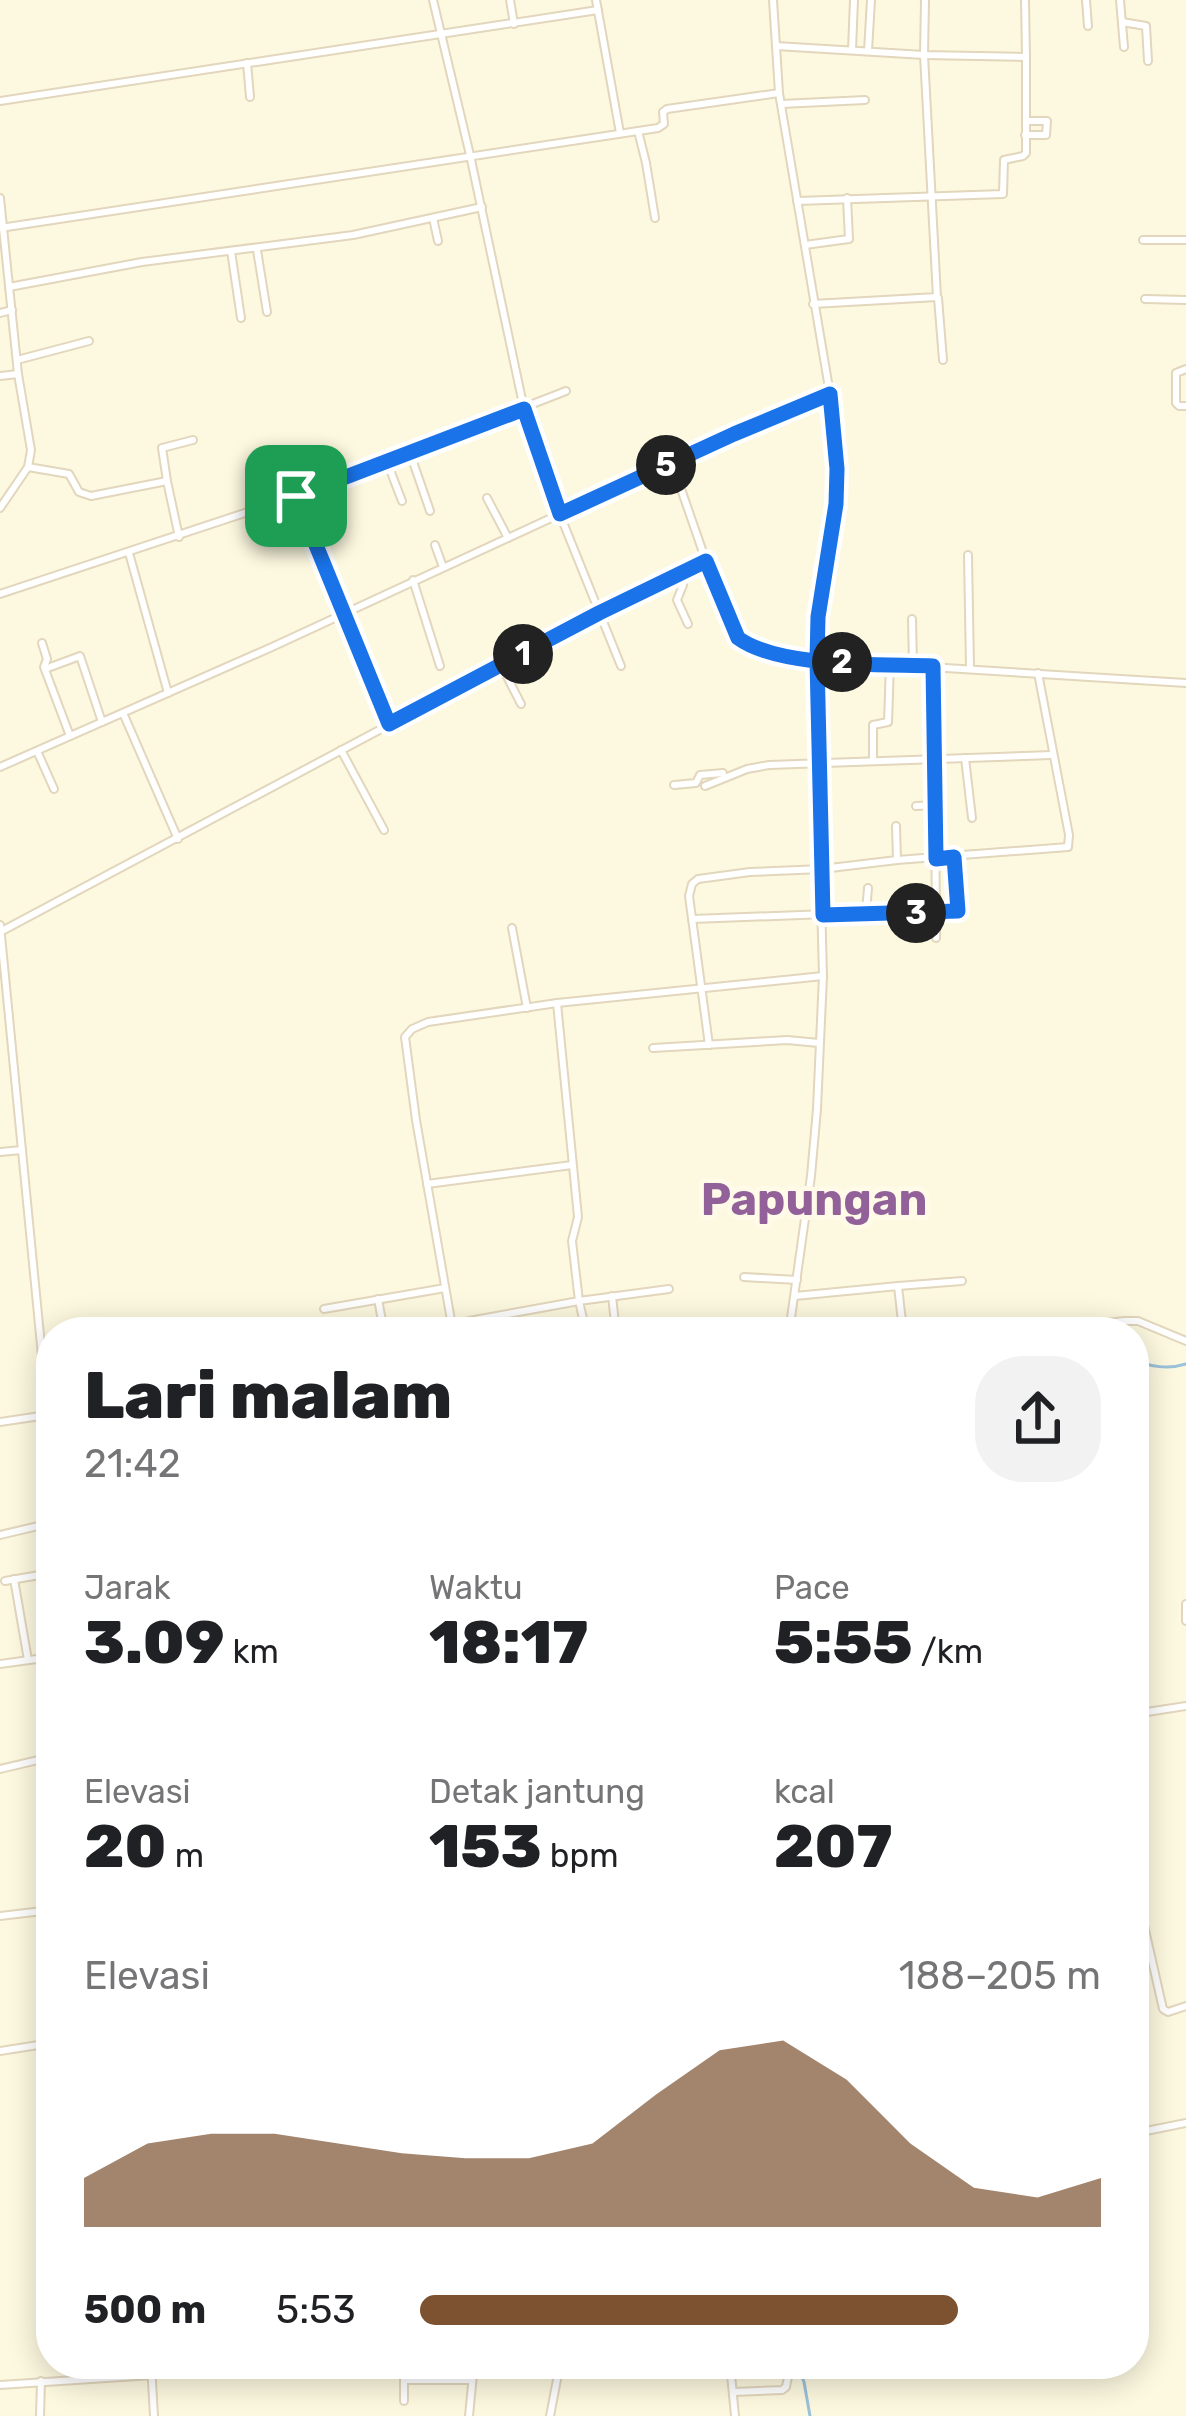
<!DOCTYPE html>
<html lang="id">
<head>
<meta charset="utf-8">
<style>
	:root { --surface:#fff; --page:#f2f2f2; --text:#202124; --muted:#757577; --accent:#7d5230 }
	body { margin:0; font-family:Rubik,sans-serif; background:var(--page); color:var(--text); height:100vh; display:flex; flex-direction:column; font-size:45px; white-space:nowrap }
	* { box-sizing:border-box; margin:0 }
	p { font-size:39px; color:var(--muted) }
	.icon { flex:none; width:66px; height:66px; fill:none; stroke:currentColor; stroke-width:2; stroke-linecap:round; stroke-linejoin:round }
	.map { position:relative; flex:1; overflow:hidden }
	.side { position:absolute; left:36px; top:1317px; width:1113px; height:1062px; display:flex; flex-direction:column; background:var(--surface); border-radius:48px; box-shadow:0 6px 30px #0003 }
	.side>* { flex:none }
	.pin { position:absolute; display:grid; place-items:center; width:102px; height:102px; color:#fff; margin:-51px; border-radius:24px; box-shadow:0 6px 18px #0006 }
	.km { position:absolute; width:60px; height:60px; margin:-30px; border-radius:50%; background:#222; color:#fff; font-size:33px; line-height:60px; text-align:center }
	.round { display:grid; place-items:center; flex:none; width:126px; height:126px; border-radius:48px; background:var(--page) }
	.headline { display:flex; align-items:center; justify-content:space-between; height:204px; padding:0 48px }
	h1 { font-size:66px; font-weight:800; line-height:90px }
	.metrics { display:grid; grid-template-columns:repeat(3,1fr); gap:18px; height:204px; padding:12px 48px }
	.metrics div { display:grid; align-content:center }
	.metrics b { font-size:60px; font-weight:800 }
	.metrics small { font-size:33px; font-weight:400 }
	.metrics p { font-size:33px }
	.chart { height:336px; padding:24px 48px }
	.chart p { display:flex; justify-content:space-between }
	.chart svg { width:100%; height:216px; margin-top:12px; fill:var(--accent); opacity:.7 }
	ul { padding:0 48px; list-style:none; font-size:39px }
	li { display:grid; grid-template-columns:192px 144px 1fr; align-items:center; height:90px }
	li i { height:30px; border-radius:15px; background:var(--accent) }
	.map>svg:first-child { display:block }
	.lines { fill:none; stroke-linecap:round; stroke-linejoin:round }
	.stream { stroke:#9ac2da; stroke-width:3 }
	.minor-casing { stroke:#e2d6bc; stroke-width:10 }
	.minor { stroke:#fff; stroke-width:6 }
	.route-casing { stroke:#fff; stroke-width:24 }
	.route { stroke:#1a73e8; stroke-width:15 }
	.labels { text-anchor:middle; stroke-width:10; stroke-linejoin:round; paint-order:stroke }
	.quarter-label { font-size:45px; font-weight:bold; fill:#93619a; stroke:#fffbe8 }
</style>
</head>
<body>
<div class="map">
<svg width="1186" height="2416" viewBox="0 0 1186 2416">
	<rect width="100%" height="100%" fill="#fdf9e0"/>
	<g class="lines">
		<!-- stream -->
		<g class="stream">
			<path d="M1134 1358C1147 1368 1171 1369 1186 1364"/>
			<path d="M797 2364 804 2382 810 2416"/>
		</g>
		<defs>
			<g id="minor">
				<path d="M433 0 470 155 524 409 548 485 621 666"/>
				<path d="M510 0 514 24"/>
				<path d="M596 0 620 133"/>
				<path d="M773 0 779 93 830 394 837 469 835 504 818 617 816 713 823 976 817 1109 811 1176 789 1332"/>
				<path d="M1086 0 1088 26"/>
				<path d="M1120 0 1124 47"/>
				<path d="M1122 22 1146 26 1148 61"/>
				<path d="M776 46 924 55 1026 57 1025 0"/>
				<path d="M852 50 854 0"/>
				<path d="M868 51 871 0"/>
				<path d="M247 63 250 97"/>
				<path d="M0 101 598 10"/>
				<path d="M781 104 865 100"/>
				<path d="M638 131 646 163 655 218"/>
				<path d="M1025 135H1046L1047 121H1026"/>
				<path d="M0 198 18 374 31 450 28 467 0 508"/>
				<path d="M797 201 1003 194 1004 160 1023 156 1026 153V57"/>
				<path d="M433 218 438 241"/>
				<path d="M0 228 658 128 664 124 663 112 667 109 779 93"/>
				<path d="M1143 240H1186"/>
				<path d="M805 245 849 239 847 198"/>
				<path d="M257 250 267 312"/>
				<path d="M231 251 241 318"/>
				<path d="M9 287 142 262 353 235 482 207"/>
				<path d="M938 298 943 360"/>
				<path d="M1145 299 1186 300"/>
				<path d="M813 304 937 297 924 55 925 0"/>
				<path d="M0 313 12 310"/>
				<path d="M17 360 89 341"/>
				<path d="M1186 369 1176 373V403L1179 406H1186"/>
				<path d="M0 376 18 374"/>
				<path d="M410 453 430 511"/>
				<path d="M387 462 402 501"/>
				<path d="M672 463 706 561"/>
				<path d="M28 467 69 474 79 492 91 496 167 481 179 537"/>
				<path d="M167 481 162 448 193 440"/>
				<path d="M296 496 389 724"/>
				<path d="M487 498 508 538"/>
				<path d="M435 545 443 567"/>
				<path d="M129 553 168 693"/>
				<path d="M968 555 970 668"/>
				<path d="M680 574 683 585 677 600 688 624"/>
				<path d="M413 580 440 666"/>
				<path d="M0 594 296 496 566 391"/>
				<path d="M912 619 913 665"/>
				<path d="M42 643 47 659 44 667 70 736"/>
				<path d="M501 665 521 704"/>
				<path d="M45 669 80 656 102 722"/>
				<path d="M123 713 178 839"/>
				<path d="M341 750 384 830"/>
				<path d="M37 751 54 789"/>
				<path d="M965 758 972 818"/>
				<path d="M873 761V725L888 722 890 664"/>
				<path d="M0 767 272 647 733 434 830 394"/>
				<path d="M674 785 696 783 700 775 723 773"/>
				<path d="M705 786 747 769 769 765 1052 755"/>
				<path d="M916 806 936 805"/>
				<path d="M896 826 897 860"/>
				<path d="M866 912 868 888"/>
				<path d="M692 919 879 912 936 913 933 666"/>
				<path d="M0 925 51 1448"/>
				<path d="M512 928 527 1008"/>
				<path d="M0 932 599 613 706 561 738 638 761 651 785 658 1186 683"/>
				<path d="M936 938V913L958 911 954 857"/>
				<path d="M709 1045 689 896 692 884 698 879 750 872 822 869 897 860 1068 847 1069 835 1038 673"/>
				<path d="M653 1048 787 1040 819 1043"/>
				<path d="M0 1152 22 1150"/>
				<path d="M427 1184 572 1165"/>
				<path d="M744 1277 797 1280"/>
				<path d="M898 1286 962 1281"/>
				<path d="M612 1296 616 1332"/>
				<path d="M795 1296 898 1286 903 1331"/>
				<path d="M378 1299 384 1332"/>
				<path d="M324 1309 445 1288"/>
				<path d="M452 1326 416 1120 405 1037 412 1029 428 1022 557 1003"/>
				<path d="M422 1332 465 1322"/>
				<path d="M465 1332V1322L469 1321 579 1301 572 1241 578 1217 557 1003 823 976"/>
				<path d="M586 1332 579 1301 669 1289"/>
				<path d="M882 1332 993 1326H1077L1125 1321H1138L1186 1341"/>
				<path d="M0 1422 47 1415"/>
				<path d="M0 1535 51 1523"/>
				<path d="M14 1579 28 1660"/>
				<path d="M5 1581 51 1573"/>
				<path d="M1186 1604V1621"/>
				<path d="M0 1664 51 1657"/>
				<path d="M1134 1714 1186 1706"/>
				<path d="M0 1769 51 1757"/>
				<path d="M1134 1860 1143 1921 1163 2009 1168 2012 1186 2006"/>
				<path d="M0 1916 51 1910"/>
				<path d="M0 2051 51 2043"/>
				<path d="M1134 2150 1137 2135 1141 2132 1186 2123"/>
				<path d="M151 2364 154 2416"/>
				<path d="M730 2364 735 2416"/>
				<path d="M152 2369 201 2364"/>
				<path d="M404 2380H472"/>
				<path d="M0 2385 152 2375"/>
				<path d="M733 2392 782 2390 786 2387 788 2377"/>
				<path d="M404 2401V2364"/>
				<path d="M40 2416 41 2381"/>
				<path d="M469 2416 474 2364"/>
				<path d="M550 2416 560 2364"/>
			</g>
		</defs>
		<!-- minor casing -->
		<use href="#minor" class="minor-casing"/>
		<!-- minor -->
		<use href="#minor" class="minor"/>
	</g>
	<g class="lines">
		<defs>
			<path id="route" d="M296 496 389 724 599 613 706 561 738 638C779 668 881 664 933 666L936 859 954 857 958 911 823 915 817 660 818 617 836 504 837 469 830 394 734 434 560 514 524 409 296 496"/>
		</defs>
		<!-- route casing -->
		<use href="#route" class="route-casing"/>
		<!-- route -->
		<use href="#route" class="route"/>
	</g>
	<g class="labels">
		<!-- quarter labels -->
		<g class="quarter-label">
			<text x="814" y="1215">Papungan</text>
		</g>
	</g>
</svg>
<div class="pin" style="left:296px;top:496px;background:#1e9e55"><svg class="icon" aria-label="arrive" viewBox="0 0 24 24"><path d="M6 21V4h12l-3 4 3 4H6"/></svg></div>
<b class="km" style="left:523px;top:654px">1</b>
<b class="km" style="left:842px;top:662px">2</b>
<b class="km" style="left:916px;top:913px">3</b>
<b class="km" style="left:666px;top:465px">5</b>
<section class="side">
<div class="headline"><div><h1>Lari malam</h1><p>21:42</p></div><a class="round"><svg class="icon" aria-label="share" viewBox="0 0 24 24"><path d="M12 15V3M7 8l5-5 5 5M5 13v7h14v-7"/></svg></a></div>
<div class="metrics">
<div><p>Jarak</p><b>3.09<small> km</small></b></div>
<div><p>Waktu</p><b>18:17</b></div>
<div><p>Pace</p><b>5:55<small> /km</small></b></div>
</div>
<div class="metrics">
<div><p>Elevasi</p><b>20<small> m</small></b></div>
<div><p>Detak jantung</p><b>153<small> bpm</small></b></div>
<div><p>kcal</p><b>207</b></div>
</div>
<div class="chart"><p><span>Elevasi</span>188–205 m</p>
<svg viewBox="0 0 160 44" preserveAspectRatio="none"><path d="M0 44V34L10 27L20 25L30 25L40 27L50 29L60 30L70 30L80 27L90 17L100 8L110 6L120 14L130 27L140 36L150 38L160 34V44z"/></svg>
</div>
<ul>
<li><b>500 m</b>5:53<i style="width:79%"></i></li>
</ul>
</section>
</div>
</body>
</html>
